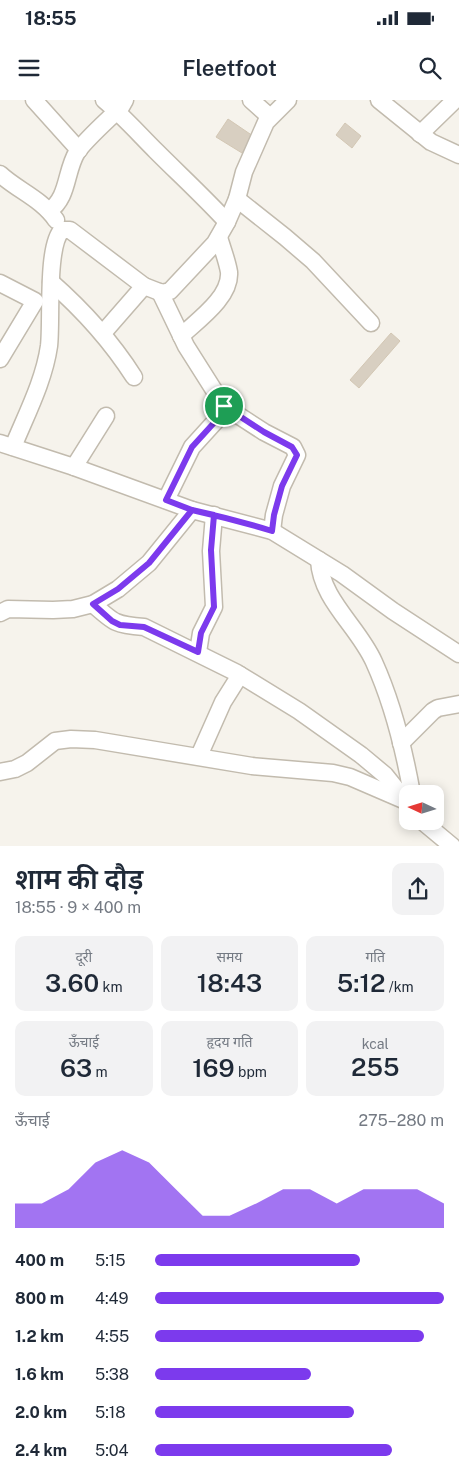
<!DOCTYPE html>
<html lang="hi">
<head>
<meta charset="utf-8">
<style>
	:root { --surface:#fff; --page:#f2f2f3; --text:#1f2937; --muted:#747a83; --accent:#7c3aed }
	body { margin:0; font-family:"Public Sans","Noto Sans Devanagari",sans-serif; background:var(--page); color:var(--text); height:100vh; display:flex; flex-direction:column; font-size:19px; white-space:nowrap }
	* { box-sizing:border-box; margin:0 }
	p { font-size:16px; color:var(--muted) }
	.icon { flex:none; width:28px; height:28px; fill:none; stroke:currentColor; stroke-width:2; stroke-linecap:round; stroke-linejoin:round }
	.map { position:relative; height:746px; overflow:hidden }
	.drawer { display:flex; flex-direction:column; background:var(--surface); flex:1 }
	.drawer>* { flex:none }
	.needle { width:32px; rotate:274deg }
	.controls { position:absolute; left:399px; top:685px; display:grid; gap:10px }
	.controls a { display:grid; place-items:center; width:45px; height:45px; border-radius:10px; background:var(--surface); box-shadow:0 2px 12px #0003; font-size:25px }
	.pin { position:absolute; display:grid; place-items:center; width:42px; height:42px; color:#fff; margin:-21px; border:2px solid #fff; border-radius:50%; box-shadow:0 1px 5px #0007 }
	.round { display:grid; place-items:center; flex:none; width:52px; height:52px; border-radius:10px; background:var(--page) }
	.head { display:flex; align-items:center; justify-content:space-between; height:85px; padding:0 15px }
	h1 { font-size:28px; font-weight:600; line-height:38px }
	.metrics { display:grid; grid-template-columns:repeat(3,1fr); gap:8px; height:85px; padding:5px 15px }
	.metrics div { display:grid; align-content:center; border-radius:10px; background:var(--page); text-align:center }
	.metrics b { font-size:25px; font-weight:600 }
	.metrics small { font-size:14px; font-weight:400 }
	.metrics p { font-size:14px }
	.chart { height:140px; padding:10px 15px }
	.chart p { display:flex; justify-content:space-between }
	.chart svg { width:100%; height:90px; margin-top:5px; fill:var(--accent); opacity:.7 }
	ul { padding:0 15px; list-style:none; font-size:16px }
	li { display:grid; grid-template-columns:80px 60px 1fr; align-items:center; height:38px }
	li i { height:12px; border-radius:6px; background:var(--accent) }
	.status { display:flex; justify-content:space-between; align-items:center; height:35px; padding:0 25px; background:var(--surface); direction:ltr }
	.status svg { height:14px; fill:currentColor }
	header { display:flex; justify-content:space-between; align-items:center; height:65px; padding:0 15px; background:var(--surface); font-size:22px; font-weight:600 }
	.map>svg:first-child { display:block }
	.building { fill:#d8cfc1; stroke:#d3c7b4 }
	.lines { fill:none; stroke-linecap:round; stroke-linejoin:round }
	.minor-casing { stroke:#c2bbae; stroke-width:19 }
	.minor { stroke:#fff; stroke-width:16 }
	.route-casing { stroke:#fff; stroke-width:10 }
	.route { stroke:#7c3aed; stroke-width:6 }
</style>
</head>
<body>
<div class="status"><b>18:55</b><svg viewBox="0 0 49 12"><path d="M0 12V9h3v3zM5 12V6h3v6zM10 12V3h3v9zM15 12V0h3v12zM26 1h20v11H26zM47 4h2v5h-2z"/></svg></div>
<header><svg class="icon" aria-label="menu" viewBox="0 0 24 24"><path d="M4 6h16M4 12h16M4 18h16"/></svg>Fleetfoot<svg class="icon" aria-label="search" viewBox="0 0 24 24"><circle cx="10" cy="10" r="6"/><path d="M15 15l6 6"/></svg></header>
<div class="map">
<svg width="459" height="746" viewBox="0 0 459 746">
	<rect width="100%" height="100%" fill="#f6f3ec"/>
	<!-- building -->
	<g class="building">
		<path d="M228 19 253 36 242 53 216 37Z"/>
		<path d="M345 23 361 36 352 48 336 35Z"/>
		<path d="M391 233 400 241 359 288 350 280Z"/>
	</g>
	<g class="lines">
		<defs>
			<g id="minor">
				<path d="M34 0 79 50"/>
				<path d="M104 0C123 16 139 34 156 51 180 75 204 97 227 122"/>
				<path d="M251 0 270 17"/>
				<path d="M379 0 431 42 459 55"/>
				<path d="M420 34 455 0"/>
				<path d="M0 74C17 90 42 99 56 120"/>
				<path d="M237 99 285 137 313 161 371 223"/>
				<path d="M49 111C69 97 65 72 77 52 87 38 108 20 121 7L125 0"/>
				<path d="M51 182C84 211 111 241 134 277"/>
				<path d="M0 183 35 201 0 259"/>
				<path d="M160 192 186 246 224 306 222 314 192 347 166 400"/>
				<path d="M103 233 144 186"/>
				<path d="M181 236C198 220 231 197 229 172 227 160 222 148 219 137"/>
				<path d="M224 306 264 332 293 347 297 355 282 386 274 415 272 431"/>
				<path d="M0 343 74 367 192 410 272 431 342 474 393 511 459 554"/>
				<path d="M13 347C26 315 44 281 49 246 52 221 46 146 62 130H70L144 186 162 193 170 191 215 143 227 122 237 99 244 72 266 22 288 0"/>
				<path d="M74 367 106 316"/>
				<path d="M319 460C321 500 358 526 374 562 393 604 404 649 412 694"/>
				<path d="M93 504C114 523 116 525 144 527L237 573 299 611 361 655 385 675 405 700"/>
				<path d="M0 513 8 509 53 510 73 509 93 504 118 489 149 463 192 410"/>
				<path d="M198 552 201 533 214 507 211 451 214 415"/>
				<path d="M401 643 433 611 438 608 459 604"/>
				<path d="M199 656 223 602 240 575"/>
				<path d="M0 672 15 669 27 663 55 641 71 639 95 640 252 666 333 673 350 677 408 702"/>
				<path d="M422 721 452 746"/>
			</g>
		</defs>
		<!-- minor casing -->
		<use href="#minor" class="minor-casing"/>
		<!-- minor -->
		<use href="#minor" class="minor"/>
	</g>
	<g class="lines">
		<defs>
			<path id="route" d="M224 306 222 314 192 347 166 400 192 410 214 415 211 450 214 507 201 533 198 552 144 527 120 525 112 521 93 504 118 489 149 463 192 410C219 416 246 423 272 431L274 415 282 386 297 355 292 347 264 332 224 306"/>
		</defs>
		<!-- route casing -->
		<use href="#route" class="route-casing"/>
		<!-- route -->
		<use href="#route" class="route"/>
	</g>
</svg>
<div class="controls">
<a><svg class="needle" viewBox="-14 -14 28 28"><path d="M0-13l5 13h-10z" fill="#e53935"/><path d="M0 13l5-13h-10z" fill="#747a83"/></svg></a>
</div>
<div class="pin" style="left:224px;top:306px;background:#1e9e55"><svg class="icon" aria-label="arrive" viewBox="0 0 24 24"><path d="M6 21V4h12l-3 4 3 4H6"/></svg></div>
</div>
<section class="drawer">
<div class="head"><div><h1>शाम की दौड़</h1><p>18:55 · 9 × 400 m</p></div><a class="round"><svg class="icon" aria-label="share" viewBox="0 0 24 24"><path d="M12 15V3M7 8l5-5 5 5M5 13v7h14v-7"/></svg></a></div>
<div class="metrics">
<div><p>दूरी</p><b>3.60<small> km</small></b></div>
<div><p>समय</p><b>18:43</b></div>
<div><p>गति</p><b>5:12<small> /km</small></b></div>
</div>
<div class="metrics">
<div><p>ऊँचाई</p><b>63<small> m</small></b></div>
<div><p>हृदय गति</p><b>169<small> bpm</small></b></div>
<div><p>kcal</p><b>255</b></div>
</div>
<div class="chart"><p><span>ऊँचाई</span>275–280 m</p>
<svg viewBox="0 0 160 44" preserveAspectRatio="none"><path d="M0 44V32L10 32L20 25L30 12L40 6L50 12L60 25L70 38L80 38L90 32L100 25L110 25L120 32L130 25L140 25L150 25L160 32V44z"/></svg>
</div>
<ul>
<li><b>400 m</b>5:15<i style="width:71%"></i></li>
<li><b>800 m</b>4:49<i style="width:100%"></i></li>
<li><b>1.2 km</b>4:55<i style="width:93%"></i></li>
<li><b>1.6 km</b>5:38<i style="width:54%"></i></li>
<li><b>2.0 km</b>5:18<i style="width:69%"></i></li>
<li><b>2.4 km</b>5:04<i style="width:82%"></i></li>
</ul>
</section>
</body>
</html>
